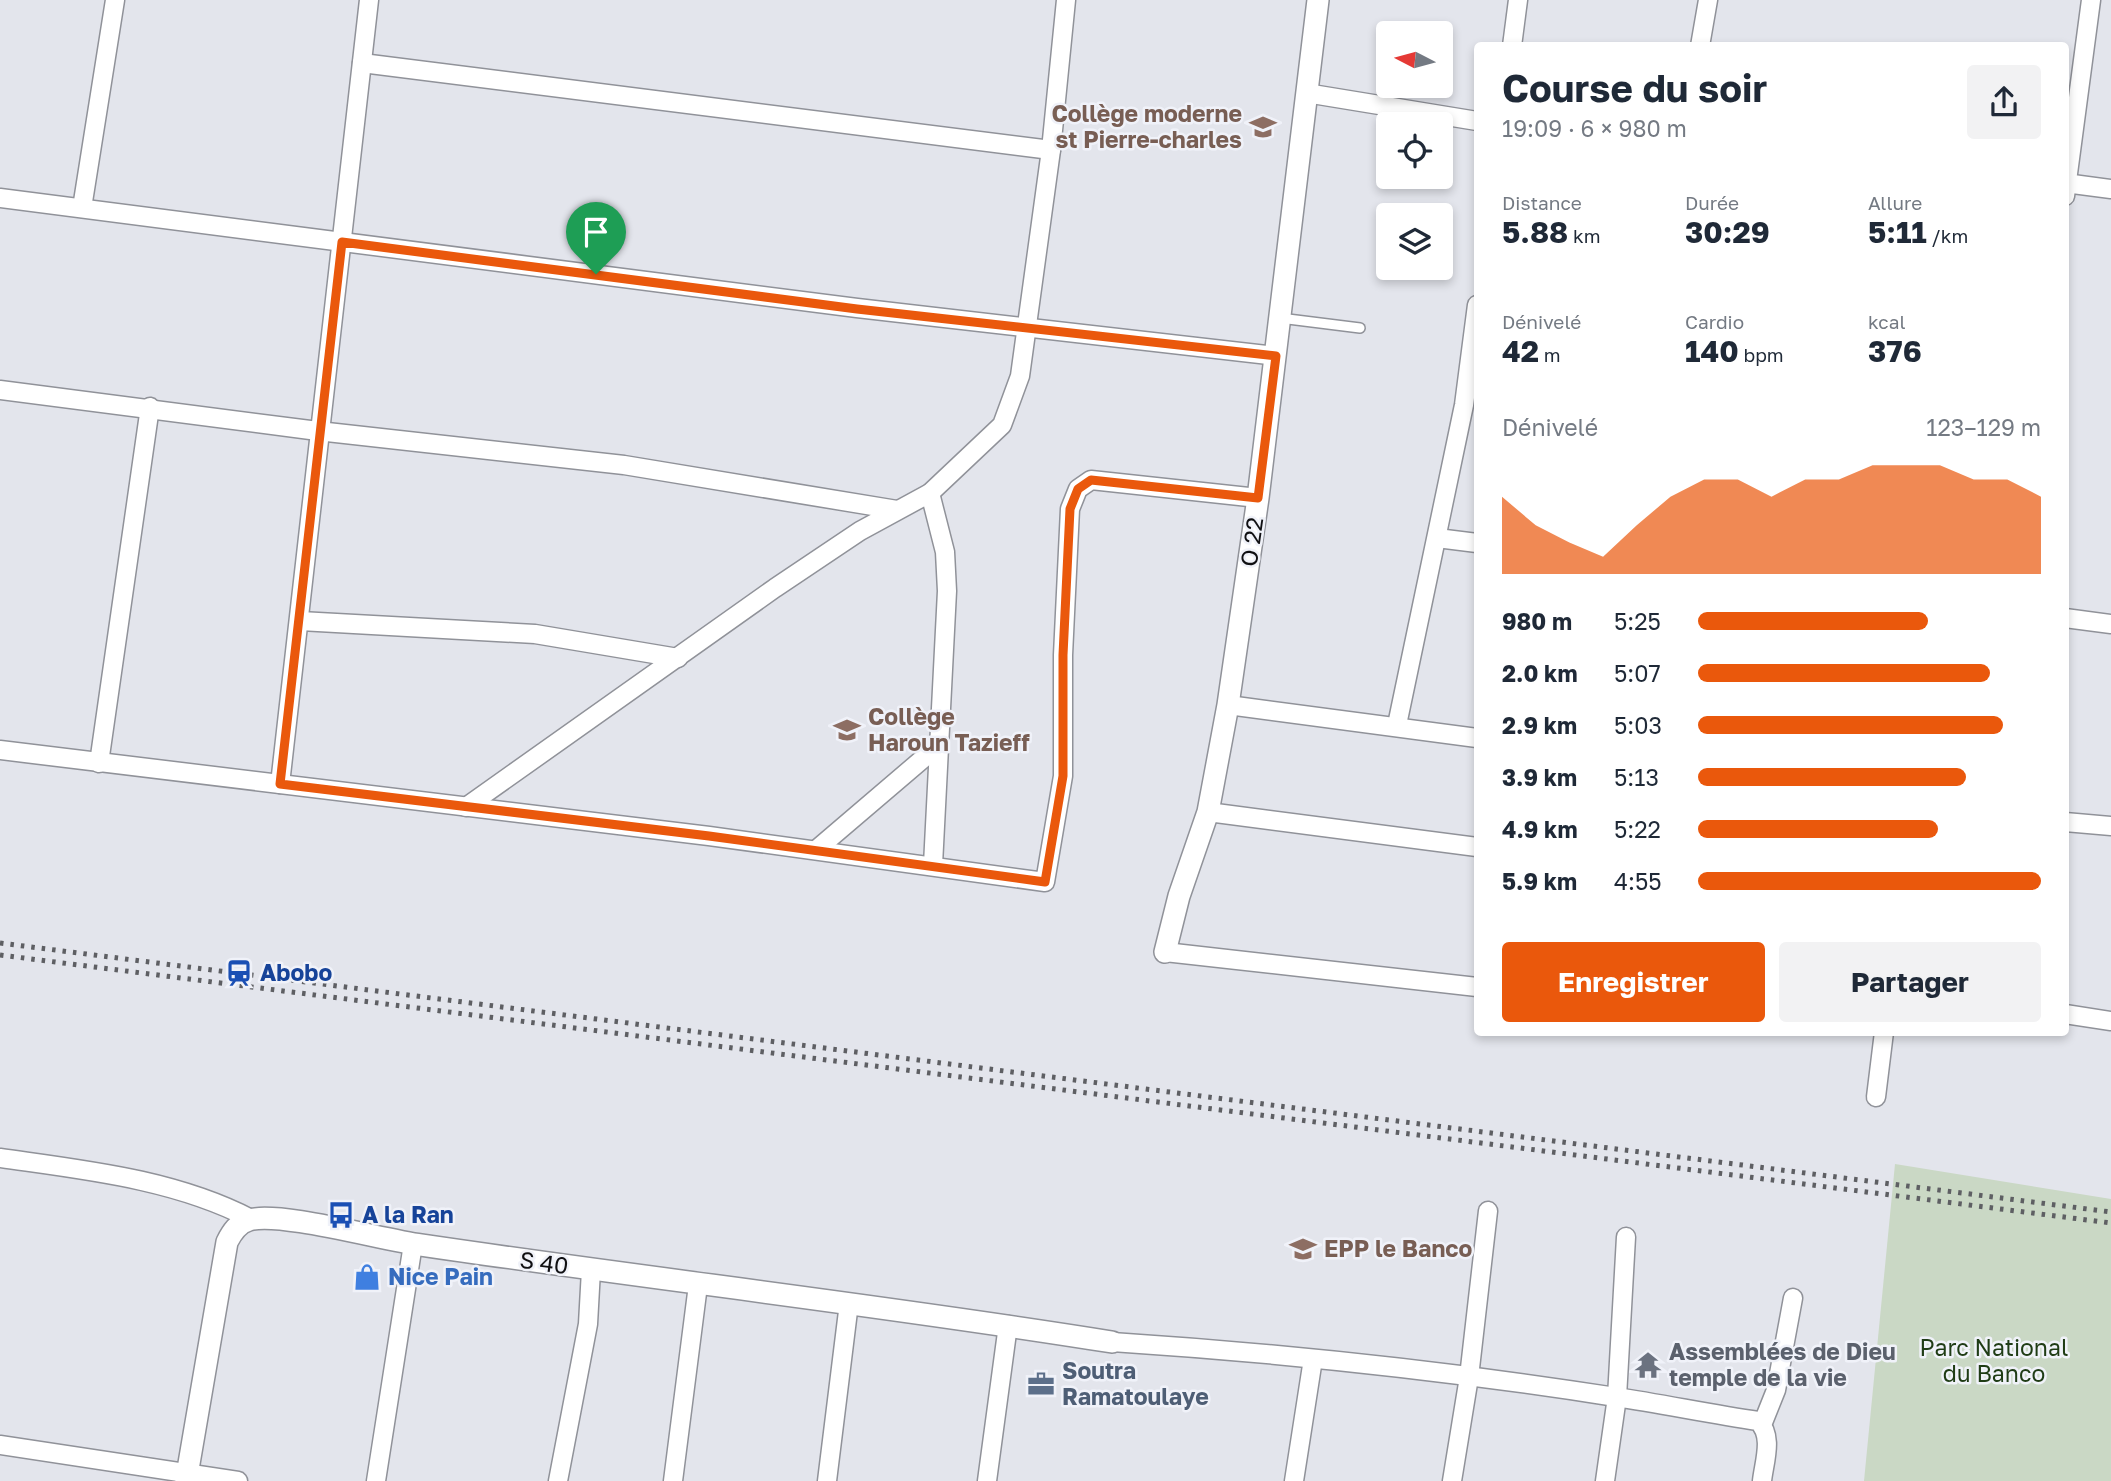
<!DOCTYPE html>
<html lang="fr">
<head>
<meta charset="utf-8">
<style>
	:root { --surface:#fff; --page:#f2f2f3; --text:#1f2937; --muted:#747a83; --accent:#ea580c }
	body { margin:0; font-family:"Golos Text",sans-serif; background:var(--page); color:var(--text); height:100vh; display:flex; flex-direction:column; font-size:26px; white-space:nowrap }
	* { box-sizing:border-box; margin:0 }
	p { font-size:23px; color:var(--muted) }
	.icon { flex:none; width:38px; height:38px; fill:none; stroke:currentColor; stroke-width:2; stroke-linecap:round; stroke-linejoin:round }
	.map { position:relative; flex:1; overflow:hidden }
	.drawer { position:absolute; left:1474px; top:42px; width:595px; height:994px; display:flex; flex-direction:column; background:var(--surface); border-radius:7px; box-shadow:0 4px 10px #0003 }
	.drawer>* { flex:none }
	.needle { width:46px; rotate:276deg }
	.fabs { position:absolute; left:1376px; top:21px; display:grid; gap:14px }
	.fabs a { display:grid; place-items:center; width:77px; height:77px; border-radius:7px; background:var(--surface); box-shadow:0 4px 10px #0003; font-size:35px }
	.pin { position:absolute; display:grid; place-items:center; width:60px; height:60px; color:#fff; margin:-72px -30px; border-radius:50% 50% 50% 0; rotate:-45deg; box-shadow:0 0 7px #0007 }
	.pin .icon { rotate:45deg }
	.round { display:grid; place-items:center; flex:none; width:74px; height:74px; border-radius:7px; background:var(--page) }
	.overview { display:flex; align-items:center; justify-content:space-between; height:119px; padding:0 28px }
	h1 { font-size:38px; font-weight:700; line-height:52px }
	.metrics { display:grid; grid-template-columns:repeat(3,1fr); gap:10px; height:119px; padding:7px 28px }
	.metrics div { display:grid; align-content:center }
	.metrics b { font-size:30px; font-weight:700 }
	.metrics small { font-size:19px; font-weight:400 }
	.metrics p { font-size:19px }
	.chart { height:196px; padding:14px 28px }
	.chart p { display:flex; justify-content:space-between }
	.chart svg { width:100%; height:126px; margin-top:7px; fill:var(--accent); opacity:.7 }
	.button { display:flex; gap:14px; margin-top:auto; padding:14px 28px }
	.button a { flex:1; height:80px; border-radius:7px; background:var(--accent); color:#fff; font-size:28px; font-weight:700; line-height:80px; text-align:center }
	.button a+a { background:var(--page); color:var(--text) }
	ul { padding:0 28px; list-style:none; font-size:23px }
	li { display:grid; grid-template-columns:112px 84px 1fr; align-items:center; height:52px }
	li i { height:18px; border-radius:9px; background:var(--accent) }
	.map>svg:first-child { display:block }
	.green { fill:#cad8c5 }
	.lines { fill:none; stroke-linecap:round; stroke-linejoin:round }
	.service-casing { stroke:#909299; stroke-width:12 }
	.minor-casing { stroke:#909299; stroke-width:21 }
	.tertiary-casing { stroke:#909299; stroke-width:24 }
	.service { stroke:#fff; stroke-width:9 }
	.minor { stroke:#fff; stroke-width:18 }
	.tertiary { stroke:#fff; stroke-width:21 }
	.rail { stroke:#5e5f63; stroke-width:5; stroke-dasharray:3.5 7; stroke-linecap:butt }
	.route-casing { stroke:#fff; stroke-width:14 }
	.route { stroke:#ea580c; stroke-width:9 }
	.labels { text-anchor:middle; stroke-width:5; stroke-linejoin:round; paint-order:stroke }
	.education-label { font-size:23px; font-weight:bold; fill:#785e54; stroke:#f0f2f9; text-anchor:start }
	.street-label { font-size:23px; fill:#101013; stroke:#f0f2f9 }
	.transit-label { font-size:23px; font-weight:bold; fill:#164399; stroke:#f0f2f9; text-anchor:start }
	.shop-label { font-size:23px; font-weight:bold; fill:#366cbe; stroke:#f0f2f9; text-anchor:start }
	.park-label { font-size:23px; fill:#1f3c15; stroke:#f0f2f9 }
	.worship-label { font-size:23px; font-weight:bold; fill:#5b616d; stroke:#f0f2f9; text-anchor:start }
	.service-label { font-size:23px; font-weight:bold; fill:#4e5e75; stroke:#f0f2f9; text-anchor:start }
</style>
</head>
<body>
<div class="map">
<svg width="2111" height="1481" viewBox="0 0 2111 1481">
	<rect width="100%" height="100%" fill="#e3e5ec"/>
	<!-- green -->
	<path class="green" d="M1895 1164 2111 1199V1481H1864Z"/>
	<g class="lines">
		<defs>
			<path id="service" d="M1280 318 1360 328"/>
			<g id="minor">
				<path d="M1512 46 1518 0"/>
				<path d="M1700 46 1708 0"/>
				<path d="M362 63 1051 150"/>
				<path d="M1306 93 1477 121"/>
				<path d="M2065 183 2111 189"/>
				<path d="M2065 196 2091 0"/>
				<path d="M0 198 857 308 1276 356"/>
				<path d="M82 208 115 0"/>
				<path d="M0 390 318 431 624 465 897 510"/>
				<path d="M930 493 945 552 947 591 933 865"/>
				<path d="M1437 538 1477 543"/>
				<path d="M2065 618 2111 624"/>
				<path d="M300 621 535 634 678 658"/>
				<path d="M1228 705 1477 738"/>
				<path d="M1397 725 1464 405 1477 305"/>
				<path d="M0 750 709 836 1045 882 1063 776V655L1070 509 1078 489 1091 480 1258 498"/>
				<path d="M99 763 150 407"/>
				<path d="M280 784 369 0"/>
				<path d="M466 807 775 588 860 531 930 493 1002 425 1020 376 1051 150 1066 0"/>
				<path d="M1208 812 1477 847"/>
				<path d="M2065 822 2111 826"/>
				<path d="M816 850 939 745"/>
				<path d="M1165 952 1477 987"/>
				<path d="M2065 1014 2111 1021"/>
				<path d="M1876 1097 1884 1032"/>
				<path d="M0 1158C84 1170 174 1179 251 1219"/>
				<path d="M1112 1342C1281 1353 1449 1371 1616 1397 1663 1404 1710 1414 1758 1421 1774 1436 1764 1462 1762 1481"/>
				<path d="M1762 1425 1776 1390 1793 1298"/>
				<path d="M0 1445 238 1481"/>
				<path d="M376 1481 413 1244"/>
				<path d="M558 1481 588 1324 591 1270"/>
				<path d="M673 1481 698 1285"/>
				<path d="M827 1481 849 1303"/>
				<path d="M987 1481 1008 1325"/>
				<path d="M1294 1481 1313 1359"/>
				<path d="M1452 1481 1469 1377 1488 1211"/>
				<path d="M1605 1481 1617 1397 1626 1237"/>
			</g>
			<g id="tertiary">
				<path d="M1165 952 1179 896 1208 812 1228 705 1258 498 1318 0"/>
				<path d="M186 1481 227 1242C232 1232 238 1223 249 1220 279 1211 383 1240 421 1245 651 1279 882 1305 1112 1342"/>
			</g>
		</defs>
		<!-- service casing -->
		<use href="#service" class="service-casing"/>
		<!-- minor casing -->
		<use href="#minor" class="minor-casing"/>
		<!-- tertiary casing -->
		<use href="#tertiary" class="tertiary-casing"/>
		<!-- service -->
		<use href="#service" class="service"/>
		<!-- minor -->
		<use href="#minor" class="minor"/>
		<!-- tertiary -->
		<use href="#tertiary" class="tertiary"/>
		<!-- rail -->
		<g class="rail">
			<path d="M0 943 2111 1212"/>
			<path d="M0 955 2111 1223"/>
		</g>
	</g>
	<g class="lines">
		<defs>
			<path id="route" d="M342 242 857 309 1276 356 1258 498 1091 480 1078 489 1070 509 1063 655V776L1045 882 709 836 280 784Z"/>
		</defs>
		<!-- route casing -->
		<use href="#route" class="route-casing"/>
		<!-- route -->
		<use href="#route" class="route"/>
	</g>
	<!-- icons -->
	<defs>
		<symbol id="school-bare" viewBox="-9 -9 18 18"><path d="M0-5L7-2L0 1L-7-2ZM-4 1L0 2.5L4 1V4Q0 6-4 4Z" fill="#8d6e63" stroke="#f0f2f9" stroke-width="2.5" paint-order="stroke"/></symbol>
		<symbol id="university-bare" viewBox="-9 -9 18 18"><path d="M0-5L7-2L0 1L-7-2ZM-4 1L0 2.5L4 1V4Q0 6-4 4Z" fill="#8d6e63" stroke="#f0f2f9" stroke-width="2.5" paint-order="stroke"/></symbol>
		<symbol id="station-bare" viewBox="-9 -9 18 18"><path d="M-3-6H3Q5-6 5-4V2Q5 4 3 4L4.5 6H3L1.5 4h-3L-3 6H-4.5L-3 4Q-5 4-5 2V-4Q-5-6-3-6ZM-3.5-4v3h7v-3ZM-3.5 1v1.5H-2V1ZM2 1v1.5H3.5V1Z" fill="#1a4fb4" stroke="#f0f2f9" stroke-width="2.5" paint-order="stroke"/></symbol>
		<symbol id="bus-bare" viewBox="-9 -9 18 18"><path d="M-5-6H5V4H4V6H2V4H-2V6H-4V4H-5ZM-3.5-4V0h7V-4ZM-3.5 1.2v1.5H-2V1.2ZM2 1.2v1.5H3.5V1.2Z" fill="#1a4fb4" stroke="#f0f2f9" stroke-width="2.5" paint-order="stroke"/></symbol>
		<symbol id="shop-bare" viewBox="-9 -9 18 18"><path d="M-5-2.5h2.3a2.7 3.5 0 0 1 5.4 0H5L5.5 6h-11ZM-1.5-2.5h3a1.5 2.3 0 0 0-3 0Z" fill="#3f7fe0" stroke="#f0f2f9" stroke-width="2.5" paint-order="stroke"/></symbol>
		<symbol id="temple-bare" viewBox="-9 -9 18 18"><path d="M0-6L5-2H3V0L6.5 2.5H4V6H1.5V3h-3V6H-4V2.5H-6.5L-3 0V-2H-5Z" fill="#6b7280" stroke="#f0f2f9" stroke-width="2.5" paint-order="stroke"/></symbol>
		<symbol id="office-bare" viewBox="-9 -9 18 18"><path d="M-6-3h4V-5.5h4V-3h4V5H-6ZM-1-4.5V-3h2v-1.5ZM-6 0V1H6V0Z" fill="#5c6f8a" stroke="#f0f2f9" stroke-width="2.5" paint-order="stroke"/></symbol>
	</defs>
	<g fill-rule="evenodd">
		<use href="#school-bare" x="1244" y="108" width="38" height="38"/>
		<use href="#university-bare" x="828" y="711" width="38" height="38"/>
		<use href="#station-bare" x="220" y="954" width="38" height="38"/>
		<use href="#bus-bare" x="322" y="1196" width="38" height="38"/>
		<use href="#school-bare" x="1284" y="1230" width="38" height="38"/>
		<use href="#shop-bare" x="348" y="1258" width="38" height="38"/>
		<use href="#temple-bare" x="1629" y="1346" width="38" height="38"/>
		<use href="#office-bare" x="1022" y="1365" width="38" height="38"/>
	</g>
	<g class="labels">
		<!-- education labels -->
		<g class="education-label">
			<text x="1242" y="122" text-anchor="end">Collège moderne<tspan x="1242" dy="26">st Pierre-charles</tspan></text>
			<text x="868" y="725">Collège<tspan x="868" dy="26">Haroun Tazieff</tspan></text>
			<text x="1324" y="1257">EPP le Banco</text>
		</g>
		<!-- street labels -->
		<g class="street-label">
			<text transform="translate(1252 542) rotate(-82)" y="8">O 22</text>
			<text transform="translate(544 1263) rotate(8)" y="8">S 40</text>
		</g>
		<!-- transit labels -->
		<g class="transit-label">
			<text x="260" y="981">Abobo</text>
			<text x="362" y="1223">A la Ran</text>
		</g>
		<!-- shop labels -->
		<g class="shop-label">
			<text x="388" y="1285">Nice Pain</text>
		</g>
		<!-- park labels -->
		<g class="park-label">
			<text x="1994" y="1356">Parc National<tspan x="1994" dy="26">du Banco</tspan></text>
		</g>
		<!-- worship labels -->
		<g class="worship-label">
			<text x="1669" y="1360">Assemblées de Dieu<tspan x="1669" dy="26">temple de la vie</tspan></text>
		</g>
		<!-- service labels -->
		<g class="service-label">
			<text x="1062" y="1379">Soutra<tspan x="1062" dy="26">Ramatoulaye</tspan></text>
		</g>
	</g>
</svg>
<div class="fabs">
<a><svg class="needle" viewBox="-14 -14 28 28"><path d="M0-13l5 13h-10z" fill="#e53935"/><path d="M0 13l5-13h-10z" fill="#747a83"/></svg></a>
<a><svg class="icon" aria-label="locate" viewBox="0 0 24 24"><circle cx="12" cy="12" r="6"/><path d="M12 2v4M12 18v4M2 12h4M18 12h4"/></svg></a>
<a><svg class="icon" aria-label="layers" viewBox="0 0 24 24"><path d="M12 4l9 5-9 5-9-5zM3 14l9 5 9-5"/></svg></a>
</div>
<div class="pin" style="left:596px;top:274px;background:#1e9e55"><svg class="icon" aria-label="arrive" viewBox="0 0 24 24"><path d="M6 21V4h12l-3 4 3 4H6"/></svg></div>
<section class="drawer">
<div class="overview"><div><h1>Course du soir</h1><p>19:09 · 6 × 980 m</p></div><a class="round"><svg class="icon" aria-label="share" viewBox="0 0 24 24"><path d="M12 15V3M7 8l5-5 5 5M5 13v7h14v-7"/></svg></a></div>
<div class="metrics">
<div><p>Distance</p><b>5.88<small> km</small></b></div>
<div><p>Durée</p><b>30:29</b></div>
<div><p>Allure</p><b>5:11<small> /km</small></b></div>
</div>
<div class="metrics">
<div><p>Dénivelé</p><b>42<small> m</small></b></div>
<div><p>Cardio</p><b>140<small> bpm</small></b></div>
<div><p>kcal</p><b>376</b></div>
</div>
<div class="chart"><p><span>Dénivelé</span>123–129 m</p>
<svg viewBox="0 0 160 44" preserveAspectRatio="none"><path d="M0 44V17L10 27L20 33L30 38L40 27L50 17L60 11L70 11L80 17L90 11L100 11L110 6L120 6L130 6L140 11L150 11L160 17V44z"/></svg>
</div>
<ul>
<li><b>980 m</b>5:25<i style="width:67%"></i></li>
<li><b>2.0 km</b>5:07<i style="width:85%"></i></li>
<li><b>2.9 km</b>5:03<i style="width:89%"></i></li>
<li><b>3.9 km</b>5:13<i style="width:78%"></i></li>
<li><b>4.9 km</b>5:22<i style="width:70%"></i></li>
<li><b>5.9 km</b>4:55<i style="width:100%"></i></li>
</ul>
<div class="button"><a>Enregistrer</a><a>Partager</a></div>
</section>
</div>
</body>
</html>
